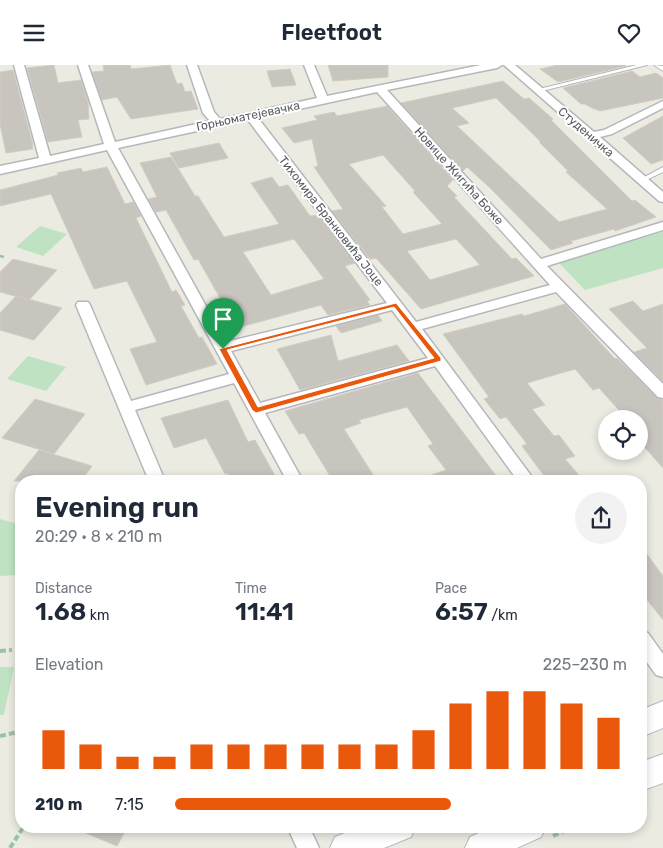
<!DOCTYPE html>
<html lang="en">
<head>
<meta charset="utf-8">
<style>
	:root { --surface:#fff; --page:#f2f2f3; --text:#1f2937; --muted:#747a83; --accent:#ea580c }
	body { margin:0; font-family:Rubik,sans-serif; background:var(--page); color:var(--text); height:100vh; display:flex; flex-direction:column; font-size:19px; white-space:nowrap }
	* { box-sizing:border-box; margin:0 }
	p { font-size:16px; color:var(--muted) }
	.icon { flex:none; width:28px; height:28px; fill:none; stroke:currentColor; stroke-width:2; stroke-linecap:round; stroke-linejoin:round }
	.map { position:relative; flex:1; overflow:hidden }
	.drawer { position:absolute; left:15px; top:410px; width:632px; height:358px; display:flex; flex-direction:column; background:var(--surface); border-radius:20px; box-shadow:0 2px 8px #0003 }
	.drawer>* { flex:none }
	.buttons { position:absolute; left:598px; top:345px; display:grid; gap:10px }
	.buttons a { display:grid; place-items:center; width:50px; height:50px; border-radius:50%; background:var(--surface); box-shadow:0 2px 8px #0003; font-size:25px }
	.pin { position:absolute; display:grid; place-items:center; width:42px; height:42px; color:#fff; margin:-51px -21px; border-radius:50% 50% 50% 0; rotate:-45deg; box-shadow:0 0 5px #0007 }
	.pin .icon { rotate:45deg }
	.round { display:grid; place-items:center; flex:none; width:52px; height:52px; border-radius:26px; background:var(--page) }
	.overview { display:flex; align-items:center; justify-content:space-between; height:85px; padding:0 20px }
	h1 { font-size:28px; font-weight:600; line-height:38px }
	.stats { display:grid; grid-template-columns:repeat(3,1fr); gap:8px; height:85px; padding:5px 20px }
	.stats div { display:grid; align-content:center }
	.stats b { font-size:25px; font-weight:600 }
	.stats small { font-size:14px; font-weight:400 }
	.stats p { font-size:14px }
	.chart { height:140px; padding:10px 20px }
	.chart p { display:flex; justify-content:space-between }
	.chart svg { width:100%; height:90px; margin-top:5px; stroke:var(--accent); stroke-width:6 }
	ul { padding:0 20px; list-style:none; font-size:16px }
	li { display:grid; grid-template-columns:80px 60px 1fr; align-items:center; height:38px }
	li i { height:12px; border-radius:6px; background:var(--accent) }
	header { display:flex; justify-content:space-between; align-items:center; height:65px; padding:0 20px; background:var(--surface); font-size:22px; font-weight:600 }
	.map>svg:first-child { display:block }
	.green { fill:#bfe3c2 }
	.building { fill:#c8c5bf; stroke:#d1cdc0; fill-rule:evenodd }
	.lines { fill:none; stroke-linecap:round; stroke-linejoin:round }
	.lane-casing { stroke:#b4b7bc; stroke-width:2 }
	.street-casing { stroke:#b4b7bc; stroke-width:3 }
	.secondary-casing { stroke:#b5b8be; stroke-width:2 }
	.path-far1 { stroke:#99c3a9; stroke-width:2.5; stroke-dasharray:4 2; stroke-linecap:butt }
	.path { stroke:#99c3a9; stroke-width:4; stroke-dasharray:6 3; stroke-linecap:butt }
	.lane { fill:#fff; fill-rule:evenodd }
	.street { fill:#fff; fill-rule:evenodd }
	.secondary { fill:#fff; fill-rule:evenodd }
	.route { fill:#ea580c; stroke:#fff; fill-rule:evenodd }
	.labels { text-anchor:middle; stroke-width:4; stroke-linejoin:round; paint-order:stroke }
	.far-street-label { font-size:12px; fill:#5a5d62; stroke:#fff }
</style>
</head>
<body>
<header><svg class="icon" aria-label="menu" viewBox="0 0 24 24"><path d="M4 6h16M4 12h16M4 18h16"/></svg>Fleetfoot<svg class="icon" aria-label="heart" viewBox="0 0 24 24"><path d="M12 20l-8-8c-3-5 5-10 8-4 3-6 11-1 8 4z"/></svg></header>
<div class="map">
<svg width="663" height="783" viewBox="0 0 663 783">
	<rect width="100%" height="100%" fill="#ecebe2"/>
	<!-- green -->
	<g class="green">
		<path d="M40 161 67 169 43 191 16 182Z"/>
		<path d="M663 167V203L585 225 557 196Z"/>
		<path d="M28 291 66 302 46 326 7 314Z"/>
		<path d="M0 454 21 460V487L17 510 0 511Z"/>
		<path d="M0 602H14L4 650H0Z"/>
	</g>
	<!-- building -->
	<g class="building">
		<path d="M54 0 58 18 81 15 88 37 89 54 78 55 82 72 48 77 27 3Z"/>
		<path d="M103 0H130L131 4 170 0 177 19 182 18 185 27 191 26 198 44 131 54 117 32 102 35 92 7 104 6Z"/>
		<path d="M328 0H388V12L333 16Z"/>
		<path d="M558 0H625L626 1 558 17 540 4Z"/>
		<path d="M290 4 296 20 272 22 267 6Z"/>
		<path d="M13 5 33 80H32L33 84 6 88 0 59V7Z"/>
		<path d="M632 6 640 12 656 8 663 13V33L600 46 592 43 585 39H581L563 23Z"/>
		<path d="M503 16 524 34 529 33 553 54 551 55 632 136 635 135 656 152 615 166 614 164 571 176 573 178 551 185 489 122 467 102 463 106 401 38ZM496 33 541 77H539L568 106 566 107 607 144 559 157 457 61 469 58 452 43Z"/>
		<path d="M387 41 453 115 447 121 457 131 454 132 512 194 516 193 534 211 421 244 376 193 370 194 332 146 343 144 314 102 318 101 312 74 294 78 282 63 317 55 314 51 334 47 337 51ZM383 90 415 126 413 127 442 159 403 169 382 142 386 141 349 99ZM456 174 480 200 430 215 407 186Z"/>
		<path d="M663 51V95L651 99 623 73Z"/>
		<path d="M219 78 228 93 179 103 170 88Z"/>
		<path d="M171 92 195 131H198L224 172 279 159 251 118 272 112 279 122 288 120 310 151 318 150 355 198 345 201 370 235 367 236 370 240 328 250 321 240 237 263 198 194 194 195 166 145 156 147 148 134 157 132 140 98ZM294 174 324 214 271 230 243 187Z"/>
		<path d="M107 102 125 139 133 137 141 151 136 153 172 227 176 225 185 240 181 241 199 273 202 272 217 299 146 320 130 284 157 277 127 216 94 224 51 129 0 141V125L58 110 57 108 81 103 83 107Z"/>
		<path d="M13 194 57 205 29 235 0 227V207Z"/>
		<path d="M16 231 62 243 34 275 0 265V248Z"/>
		<path d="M633 236 643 246 663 239V316L634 287 647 283 609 244Z"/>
		<path d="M565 239 615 294 617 293 657 333 663 335V403L639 376 645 374 639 367V354H627L599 323 593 325 575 304 527 318 545 340 532 344 554 371 559 370 575 391 565 394 584 416H548L522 381 527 379 506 352 500 354 484 334 489 332 443 269 522 249 524 251Z"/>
		<path d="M378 250 382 256 341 268 336 261Z"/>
		<path d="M331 270 338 296 397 280 409 296 300 325 277 284Z"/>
		<path d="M418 308 500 416H421L420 414 446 405 428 381 433 379 407 342 359 355 361 358 344 364 377 416H333L304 368 299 369 285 346Z"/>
		<path d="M35 334 85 349 54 389 2 373Z"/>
		<path d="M228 335 248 377 255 375 278 416H232L227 408 225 409 206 373 174 383 161 353Z"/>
		<path d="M39 385 92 401 81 416H14Z"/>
		<path d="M641 481 663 511V555L641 527Z"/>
		<path d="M69 761H128L117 781Z"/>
	</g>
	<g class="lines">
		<defs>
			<g id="lane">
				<path d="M637 0H647L538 27 535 25Z"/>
				<path d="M654 0 663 1V6Z"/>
				<path d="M663 102V107L644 116 642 117 639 115Z"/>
			</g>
			<g id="street">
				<path d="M14 0H24L50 91 104 79 78 0H88L115 77 210 56 203 48 187 0H197L214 47 220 54 317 33 304 0H314L327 31 481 0H502L497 3 387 25 541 194 663 157V165L547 201 663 319V333L658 332 556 227 422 264 535 416H518L435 301 265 348 303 416H287L234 318 135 345 165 416H149L76 240 78 237H88L90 240 131 336 229 309 107 85 0 109V101L39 93ZM377 27 550 220 416 257 258 53ZM248 55 387 238 226 277 118 83ZM392 245 428 293 260 338 231 286Z"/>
				<path d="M504 0H515L594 67 604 65 663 36V43L612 69 600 72 663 127V137L659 136Z"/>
				<path d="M641 566 648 568 663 589V612L656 610 641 589Z"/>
				<path d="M287 761H309L319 783H297Z"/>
			</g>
			<g id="secondary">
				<path d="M663 636V663L641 672V645Z"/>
				<path d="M663 689V718L641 726V697Z"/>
				<path d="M361 761H416L411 772 384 783H330L335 772Z"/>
				<path d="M493 761H546L541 772 517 783H465L470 772Z"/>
			</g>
		</defs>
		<!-- lane casing -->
		<use href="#lane" class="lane-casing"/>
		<!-- street casing -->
		<use href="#street" class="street-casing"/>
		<!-- secondary casing -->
		<use href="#secondary" class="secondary-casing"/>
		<!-- path-far1 -->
		<path class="path-far1" d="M0 191 4 192"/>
		<!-- path -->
		<g class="path">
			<path d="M0 586 12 585"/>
			<path d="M0 671 18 667"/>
			<path d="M553 771 575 761"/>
			<path d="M10 783 24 761"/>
		</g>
		<!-- lane -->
		<use href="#lane" class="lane"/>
		<!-- street -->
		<use href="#street" class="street"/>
		<!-- secondary -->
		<use href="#secondary" class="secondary"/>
	</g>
	<!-- route -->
	<path class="route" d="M396 238 441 293V296L256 348 252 345 219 284ZM394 242 434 293 258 342 227 285Z"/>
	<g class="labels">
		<!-- far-street labels -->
		<g class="far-street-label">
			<text transform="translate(248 51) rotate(-12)" y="4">Горњоматејевачка</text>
			<text transform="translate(586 67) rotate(41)" y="4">Студеничка</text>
			<text transform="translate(459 111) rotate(48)" y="4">Новице Жигића Боже</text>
			<text transform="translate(331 156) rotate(52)" y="4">Тихомира Бранковића Јоце</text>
		</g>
	</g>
</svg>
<div class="buttons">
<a><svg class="icon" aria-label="locate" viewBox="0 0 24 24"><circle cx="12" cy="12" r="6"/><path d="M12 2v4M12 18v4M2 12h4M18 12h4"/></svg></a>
</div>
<div class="pin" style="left:223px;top:284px;background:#1e9e55"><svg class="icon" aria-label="arrive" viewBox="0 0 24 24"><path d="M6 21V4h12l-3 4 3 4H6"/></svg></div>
<section class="drawer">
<div class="overview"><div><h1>Evening run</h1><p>20:29 · 8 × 210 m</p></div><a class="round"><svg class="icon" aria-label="share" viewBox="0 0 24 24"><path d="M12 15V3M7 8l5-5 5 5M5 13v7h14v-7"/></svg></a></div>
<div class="stats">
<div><p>Distance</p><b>1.68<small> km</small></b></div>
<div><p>Time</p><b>11:41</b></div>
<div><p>Pace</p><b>6:57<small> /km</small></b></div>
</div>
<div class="chart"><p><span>Elevation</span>225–230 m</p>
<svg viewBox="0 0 160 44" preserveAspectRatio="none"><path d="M5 44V25M15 44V32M25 44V38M35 44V38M45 44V32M55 44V32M65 44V32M75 44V32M85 44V32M95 44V32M105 44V25M115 44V12M125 44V6M135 44V6M145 44V12M155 44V19"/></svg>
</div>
<ul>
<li><b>210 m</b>7:15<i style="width:61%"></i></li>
</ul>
</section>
</div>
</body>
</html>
